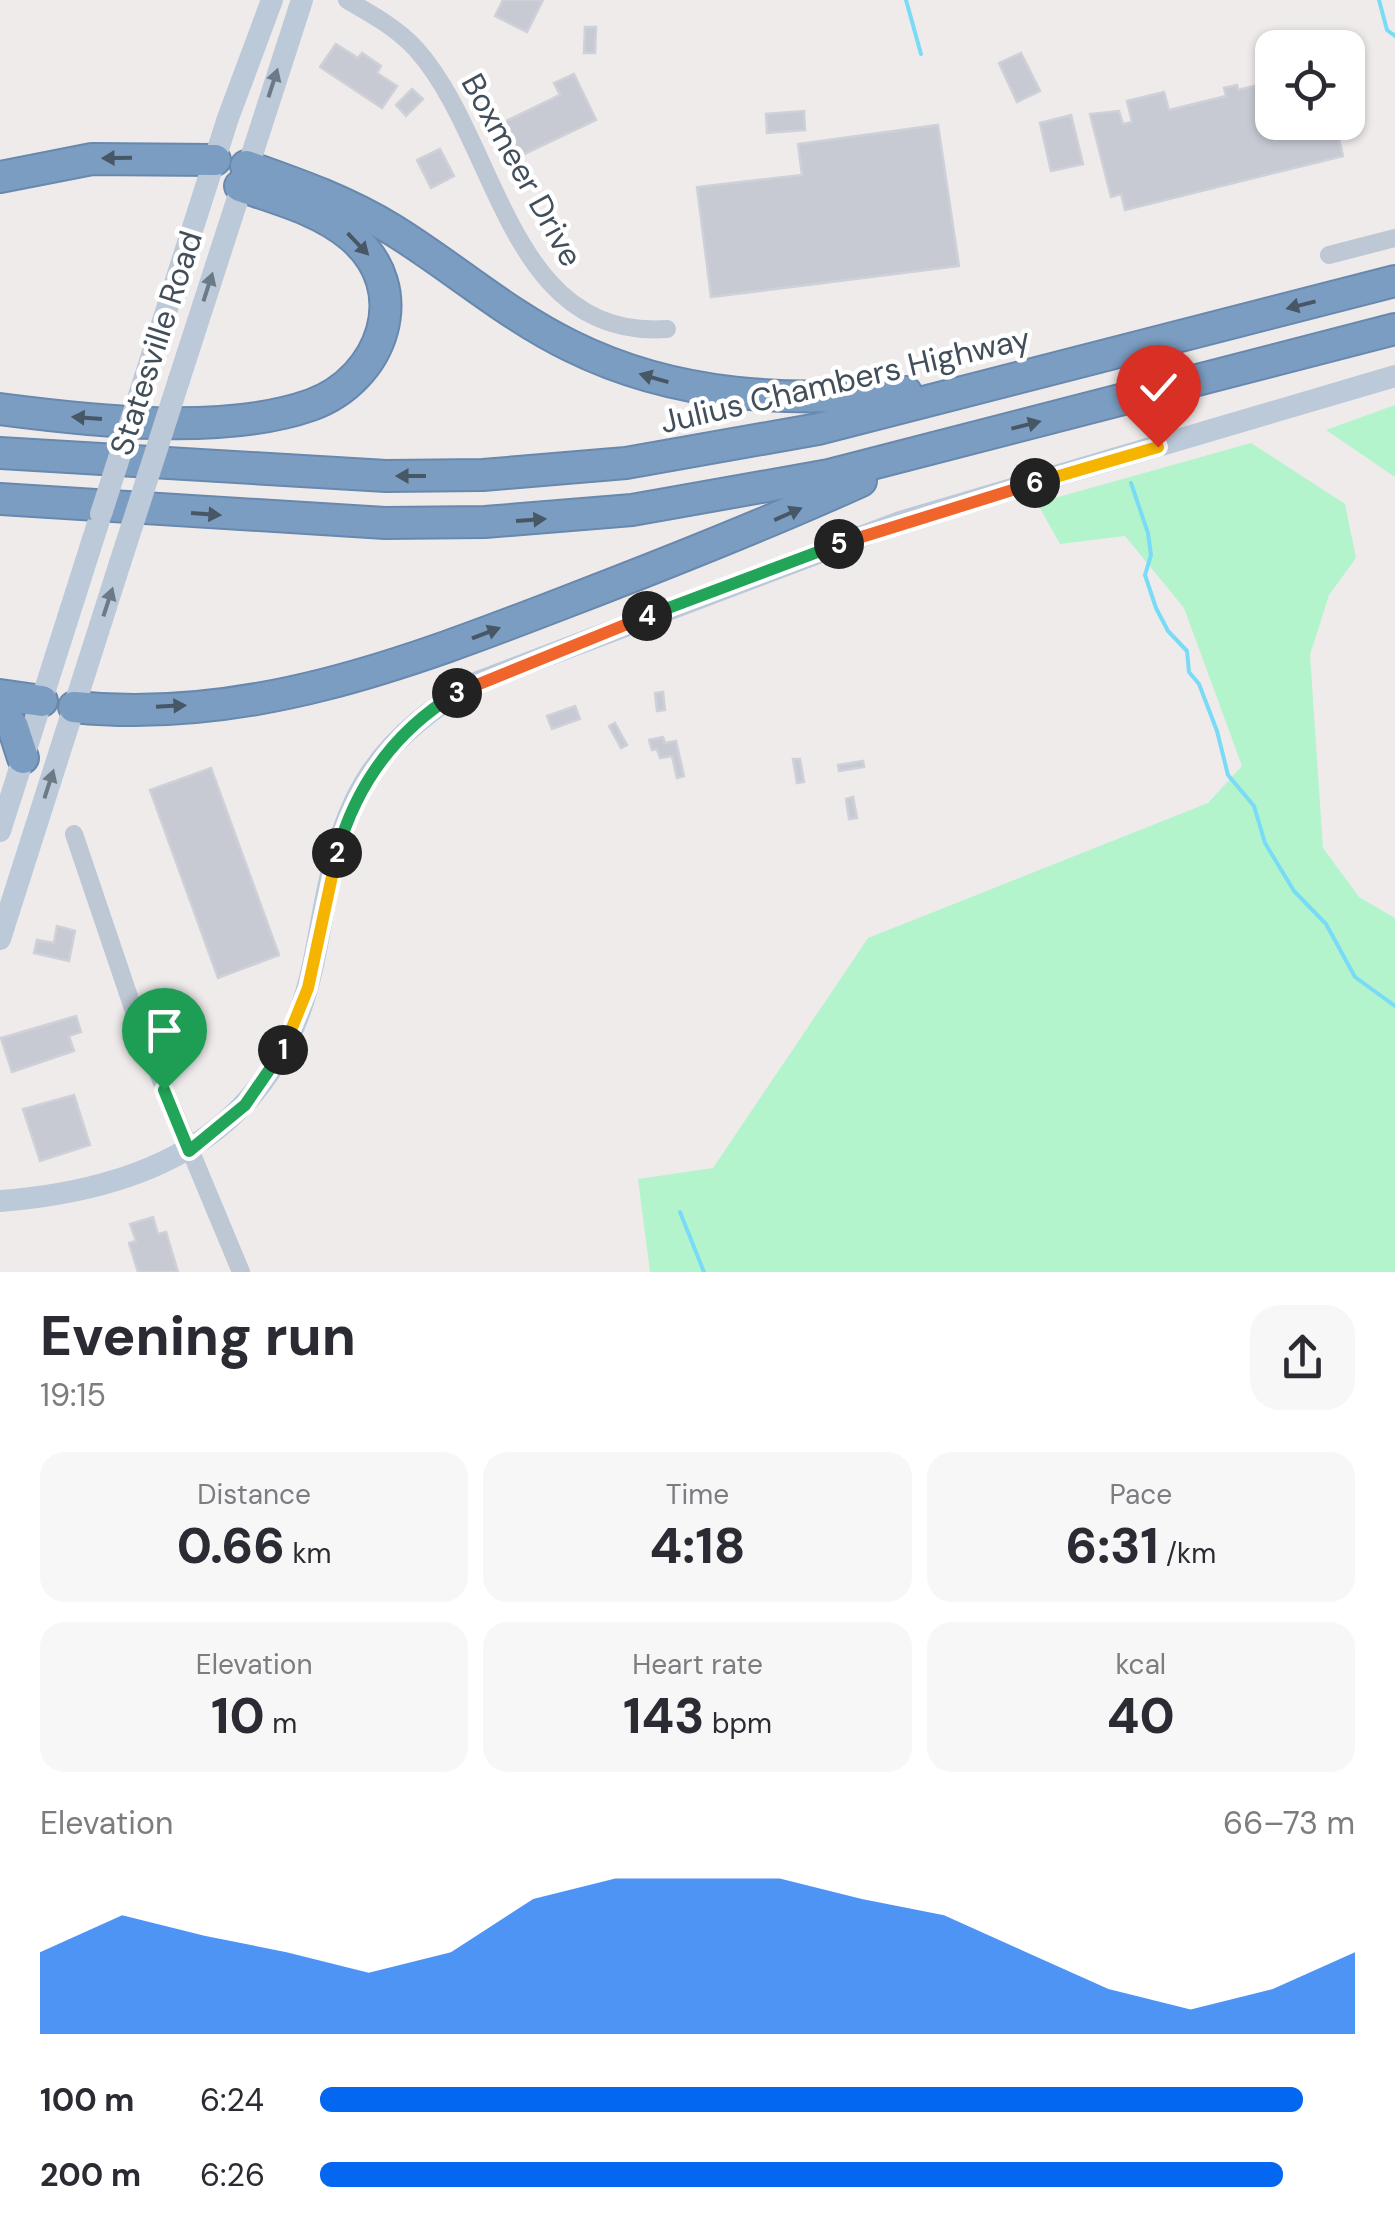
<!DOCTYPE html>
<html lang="en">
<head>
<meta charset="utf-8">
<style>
	:root { --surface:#fff; --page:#f7f7f7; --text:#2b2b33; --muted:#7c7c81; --accent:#0367f2 }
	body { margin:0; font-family:"DM Sans",sans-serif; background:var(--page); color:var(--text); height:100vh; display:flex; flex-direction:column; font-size:38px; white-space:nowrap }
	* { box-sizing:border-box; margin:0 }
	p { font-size:32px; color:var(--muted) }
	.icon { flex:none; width:55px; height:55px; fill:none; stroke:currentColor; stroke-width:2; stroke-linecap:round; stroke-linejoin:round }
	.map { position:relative; height:1272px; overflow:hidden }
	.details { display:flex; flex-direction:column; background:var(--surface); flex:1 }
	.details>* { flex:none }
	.buttons { position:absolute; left:1255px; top:30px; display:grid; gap:20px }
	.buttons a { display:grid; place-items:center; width:110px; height:110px; border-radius:20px; background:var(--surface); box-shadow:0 2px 8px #0004; font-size:50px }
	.pin { position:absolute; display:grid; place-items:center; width:85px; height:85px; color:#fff; margin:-102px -42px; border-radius:50% 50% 50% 0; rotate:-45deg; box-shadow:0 0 10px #0007 }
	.pin .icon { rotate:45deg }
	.km { position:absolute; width:50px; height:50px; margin:-25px; border-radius:50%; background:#222; color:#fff; font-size:28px; line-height:50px; text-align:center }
	.round { display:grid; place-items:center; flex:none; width:105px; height:105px; border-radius:30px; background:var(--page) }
	.head { display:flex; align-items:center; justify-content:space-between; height:170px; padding:0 40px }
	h1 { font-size:55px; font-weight:800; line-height:75px }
	.metrics { display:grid; grid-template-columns:repeat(3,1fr); gap:15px; height:170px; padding:10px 40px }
	.metrics div { display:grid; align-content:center; border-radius:25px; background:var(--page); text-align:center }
	.metrics b { font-size:50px; font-weight:800 }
	.metrics small { font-size:28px; font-weight:400 }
	.metrics p { font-size:28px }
	.chart { height:280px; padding:20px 40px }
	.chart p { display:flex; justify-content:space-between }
	.chart svg { width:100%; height:180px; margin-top:10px; fill:var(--accent); opacity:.7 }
	ul { padding:0 40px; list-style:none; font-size:32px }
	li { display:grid; grid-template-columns:160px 120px 1fr; align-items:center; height:75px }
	li i { height:25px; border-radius:12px; background:var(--accent) }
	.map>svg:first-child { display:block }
	.green { fill:#b3f4cd }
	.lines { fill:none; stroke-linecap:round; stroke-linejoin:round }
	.stream { stroke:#7adbf6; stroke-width:4 }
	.building { fill:#c7cad3; stroke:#cfd1d9; stroke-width:2.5 }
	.highway-casing { stroke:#6888ae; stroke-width:34 }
	.street { stroke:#bdc8d4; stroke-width:18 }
	.secondary { stroke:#bbc9d8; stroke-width:22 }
	.highway { stroke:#7c9dc2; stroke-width:30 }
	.secondary-bridge { stroke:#bbc9d8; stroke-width:22 }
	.oneway { fill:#6c7a87 }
	.oneway2 { fill:#485765 }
	.split-1-casing { stroke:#fff; stroke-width:20 }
	.split-2-casing { stroke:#fff; stroke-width:20 }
	.split-3-casing { stroke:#fff; stroke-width:20 }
	.split-4-casing { stroke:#fff; stroke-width:20 }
	.split-5-casing { stroke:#fff; stroke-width:20 }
	.split-6-casing { stroke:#fff; stroke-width:20 }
	.split-7-casing { stroke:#fff; stroke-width:20 }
	.split-1 { stroke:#22a559; stroke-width:12 }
	.split-2 { stroke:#f5b400; stroke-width:12 }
	.split-3 { stroke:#22a559; stroke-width:12 }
	.split-4 { stroke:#f0652b; stroke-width:12 }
	.split-5 { stroke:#22a559; stroke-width:12 }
	.split-6 { stroke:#f0652b; stroke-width:12 }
	.split-7 { stroke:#f5b400; stroke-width:12 }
	.labels { text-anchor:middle; stroke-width:9; stroke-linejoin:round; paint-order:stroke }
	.street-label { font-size:32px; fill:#424f5b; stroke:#fff }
</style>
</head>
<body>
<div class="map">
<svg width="1395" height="1272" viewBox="0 0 1395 1272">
	<rect width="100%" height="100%" fill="#efebeb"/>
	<!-- green -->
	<g class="green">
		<path d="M1395 405V477L1326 430Z"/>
		<path d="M1251 443 1345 504 1356 558 1329 595 1310 655 1323 848 1359 897 1395 918V1272H650L638 1179 713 1168 868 938 1208 803 1242 766 1184 608 1125 536 1060 544 1037 503Z"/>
	</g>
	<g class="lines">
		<!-- stream -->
		<g class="stream">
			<path d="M906 0 921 54"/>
			<path d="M1379 0 1387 30 1395 36"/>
			<path d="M1131 483 1148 533 1151 555 1145 575 1156 608 1168 631 1187 651 1189 672 1199 684 1217 731 1228 775 1254 806 1265 843 1294 891 1326 924 1355 977 1395 1006"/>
			<path d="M680 1212 704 1272"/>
		</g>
	</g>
	<!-- building -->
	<g class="building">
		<path d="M503 0H543L527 32 495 16Z"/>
		<path d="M585 27H596L595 53H584Z"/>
		<path d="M336 44 358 58 362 53 381 66 377 73 397 86 382 108 320 67Z"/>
		<path d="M1021 53 1040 91 1017 102 999 63Z"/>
		<path d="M574 74 596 120 518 157 502 123 560 95 554 83Z"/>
		<path d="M1270 82 1272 122H1335L1343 156 1125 210 1121 194 1111 197 1090 114 1119 111 1123 124 1132 122 1127 101 1164 92 1169 110 1226 96 1224 88 1237 85 1238 90Z"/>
		<path d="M412 89 423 99 406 116 396 105Z"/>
		<path d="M804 111 805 130 767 133 766 114Z"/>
		<path d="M1071 115 1083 164 1051 171 1040 123Z"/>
		<path d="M938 125 959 266 711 297 697 187 802 175 798 144Z"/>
		<path d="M440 149 454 176 431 188 417 160Z"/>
		<path d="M663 692 665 710 657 711 655 693Z"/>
		<path d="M575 706 580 719 552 729 547 716Z"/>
		<path d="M615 723 627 745 621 748 609 726Z"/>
		<path d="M663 737 665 743 676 741 684 776 677 778 672 756 660 758 657 749 652 750 649 740Z"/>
		<path d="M793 759H800L804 782 797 783Z"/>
		<path d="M863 761 864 767 839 771 838 765Z"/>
		<path d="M211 768 279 955 218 978 150 790Z"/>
		<path d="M853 797 857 818 849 819 846 799Z"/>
		<path d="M57 926 75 931 69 961 34 953 37 940 54 943Z"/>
		<path d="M76 1016 81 1032 69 1036 74 1051 12 1072 1 1038Z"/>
		<path d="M74 1095 90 1145 40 1161 23 1109Z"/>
		<path d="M153 1217 158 1234 166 1232 178 1272H138L129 1243 136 1241 130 1224Z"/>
	</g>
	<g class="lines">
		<defs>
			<g id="highway">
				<path d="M246 166C297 184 346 201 393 230 453 267 507 315 571 346 678 399 790 402 906 392"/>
				<path d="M0 177 92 159 215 160"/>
				<path d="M0 409C92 421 223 436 311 405 383 379 415 289 351 236 320 210 278 199 240 186"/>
				<path d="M0 453 386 476 483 475 626 463 818 429 1395 281"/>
				<path d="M0 499 385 523 485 522 632 510 829 475 1395 329"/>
				<path d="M0 695 42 701"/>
				<path d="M74 707C247 725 408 663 566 602 665 564 764 525 861 481"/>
				<path d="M0 712 13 727 23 758"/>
			</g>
		</defs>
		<!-- highway casing -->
		<use href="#highway" class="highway-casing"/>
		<!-- street -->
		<g class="street">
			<path d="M347 0C371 14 397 28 416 49 499 141 507 340 667 329"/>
			<path d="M1329 255 1395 238"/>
			<path d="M74 834 141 1032 241 1272"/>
		</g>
		<!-- secondary -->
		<g class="secondary">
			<path d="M145 377 228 118 272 0"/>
			<path d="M179 380 302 0"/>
			<path d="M0 831 101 514"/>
			<path d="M0 939 120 563"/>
			<path d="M0 1201C156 1189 278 1129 313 965 327 899 333 827 373 770 398 734 433 708 470 685L900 522 1395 376"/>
		</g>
		<!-- highway -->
		<use href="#highway" class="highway"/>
		<!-- secondary-bridge -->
		<g class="secondary-bridge">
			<path d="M101 514 145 377"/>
			<path d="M120 563 179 380"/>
		</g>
	</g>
	<!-- one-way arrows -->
	<defs><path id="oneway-solid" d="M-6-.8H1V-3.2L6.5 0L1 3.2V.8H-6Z" transform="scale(2.5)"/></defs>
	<g class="oneway">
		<use href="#oneway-solid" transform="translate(273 83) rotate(-72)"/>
		<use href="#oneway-solid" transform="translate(208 287) rotate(-72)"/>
		<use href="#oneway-solid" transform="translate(108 602) rotate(-72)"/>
		<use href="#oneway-solid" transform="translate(49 784) rotate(-72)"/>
	</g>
	<g class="oneway2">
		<use href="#oneway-solid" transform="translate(117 158) rotate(179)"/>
		<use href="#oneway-solid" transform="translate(358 244) rotate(46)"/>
		<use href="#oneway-solid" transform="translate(1301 305) rotate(166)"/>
		<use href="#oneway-solid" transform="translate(654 378) rotate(-164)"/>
		<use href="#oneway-solid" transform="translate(87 418) rotate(-176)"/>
		<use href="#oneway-solid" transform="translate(1026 425) rotate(-14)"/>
		<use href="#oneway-solid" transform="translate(411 476) rotate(-180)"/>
		<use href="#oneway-solid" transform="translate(206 514) rotate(4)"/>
		<use href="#oneway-solid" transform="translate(788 514) rotate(-24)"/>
		<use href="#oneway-solid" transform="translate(531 520) rotate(-4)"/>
		<use href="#oneway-solid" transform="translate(486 633) rotate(-21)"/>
		<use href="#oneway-solid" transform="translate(171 706) rotate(-3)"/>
	</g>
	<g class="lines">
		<defs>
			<path id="split-1" d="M164 1090 189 1151 245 1105 283 1050"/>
			<path id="split-2" d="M283 1050 308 988 337 853"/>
			<path id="split-3" d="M337 853C356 785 396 730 457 693"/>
			<path id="split-4" d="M457 693 647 616"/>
			<path id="split-5" d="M647 616 839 544"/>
			<path id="split-6" d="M839 544 1035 483"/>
			<path id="split-7" d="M1035 483 1158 447"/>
		</defs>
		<!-- split-1 casing -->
		<use href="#split-1" class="split-1-casing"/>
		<!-- split-2 casing -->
		<use href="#split-2" class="split-2-casing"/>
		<!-- split-3 casing -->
		<use href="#split-3" class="split-3-casing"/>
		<!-- split-4 casing -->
		<use href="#split-4" class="split-4-casing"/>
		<!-- split-5 casing -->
		<use href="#split-5" class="split-5-casing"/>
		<!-- split-6 casing -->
		<use href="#split-6" class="split-6-casing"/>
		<!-- split-7 casing -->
		<use href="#split-7" class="split-7-casing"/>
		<!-- split-1 -->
		<use href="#split-1" class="split-1"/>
		<!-- split-2 -->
		<use href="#split-2" class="split-2"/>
		<!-- split-3 -->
		<use href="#split-3" class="split-3"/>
		<!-- split-4 -->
		<use href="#split-4" class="split-4"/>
		<!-- split-5 -->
		<use href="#split-5" class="split-5"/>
		<!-- split-6 -->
		<use href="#split-6" class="split-6"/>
		<!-- split-7 -->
		<use href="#split-7" class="split-7"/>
	</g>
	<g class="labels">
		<!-- street labels -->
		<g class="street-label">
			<text transform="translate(522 170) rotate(61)" y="11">Boxmeer Drive</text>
			<text transform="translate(156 343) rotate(-72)" y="11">Statesville Road</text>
			<text transform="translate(845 380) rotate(-13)" y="11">Julius Chambers Highway</text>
		</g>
	</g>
</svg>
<div class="buttons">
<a><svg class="icon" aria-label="locate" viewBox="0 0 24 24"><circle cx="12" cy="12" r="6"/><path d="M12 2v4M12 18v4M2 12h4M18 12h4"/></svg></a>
</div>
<div class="pin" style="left:164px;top:1090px;background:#1e9e55"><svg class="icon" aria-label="arrive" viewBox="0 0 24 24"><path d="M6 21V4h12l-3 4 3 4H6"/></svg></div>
<div class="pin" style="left:1158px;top:447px;background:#d93025"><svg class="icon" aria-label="check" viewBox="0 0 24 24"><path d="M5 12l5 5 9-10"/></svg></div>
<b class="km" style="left:283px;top:1050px">1</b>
<b class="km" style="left:337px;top:853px">2</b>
<b class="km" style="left:457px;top:693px">3</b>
<b class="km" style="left:647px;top:616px">4</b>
<b class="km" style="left:839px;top:544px">5</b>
<b class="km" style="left:1035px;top:483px">6</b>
</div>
<section class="details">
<div class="head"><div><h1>Evening run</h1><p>19:15</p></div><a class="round"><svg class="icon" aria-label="share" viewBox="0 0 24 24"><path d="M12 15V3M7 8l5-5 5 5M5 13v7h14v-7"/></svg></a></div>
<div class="metrics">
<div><p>Distance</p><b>0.66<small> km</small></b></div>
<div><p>Time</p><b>4:18</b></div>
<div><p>Pace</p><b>6:31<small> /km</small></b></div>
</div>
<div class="metrics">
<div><p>Elevation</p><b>10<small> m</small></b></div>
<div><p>Heart rate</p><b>143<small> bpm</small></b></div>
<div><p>kcal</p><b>40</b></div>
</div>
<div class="chart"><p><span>Elevation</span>66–73 m</p>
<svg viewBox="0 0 160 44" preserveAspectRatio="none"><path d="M0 44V24L10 15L20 20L30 24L40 29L50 24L60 11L70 6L80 6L90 6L100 11L110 15L120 24L130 33L140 38L150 33L160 24V44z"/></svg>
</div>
<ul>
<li><b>100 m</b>6:24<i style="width:95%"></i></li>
<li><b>200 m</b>6:26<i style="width:93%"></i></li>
</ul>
</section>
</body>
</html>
